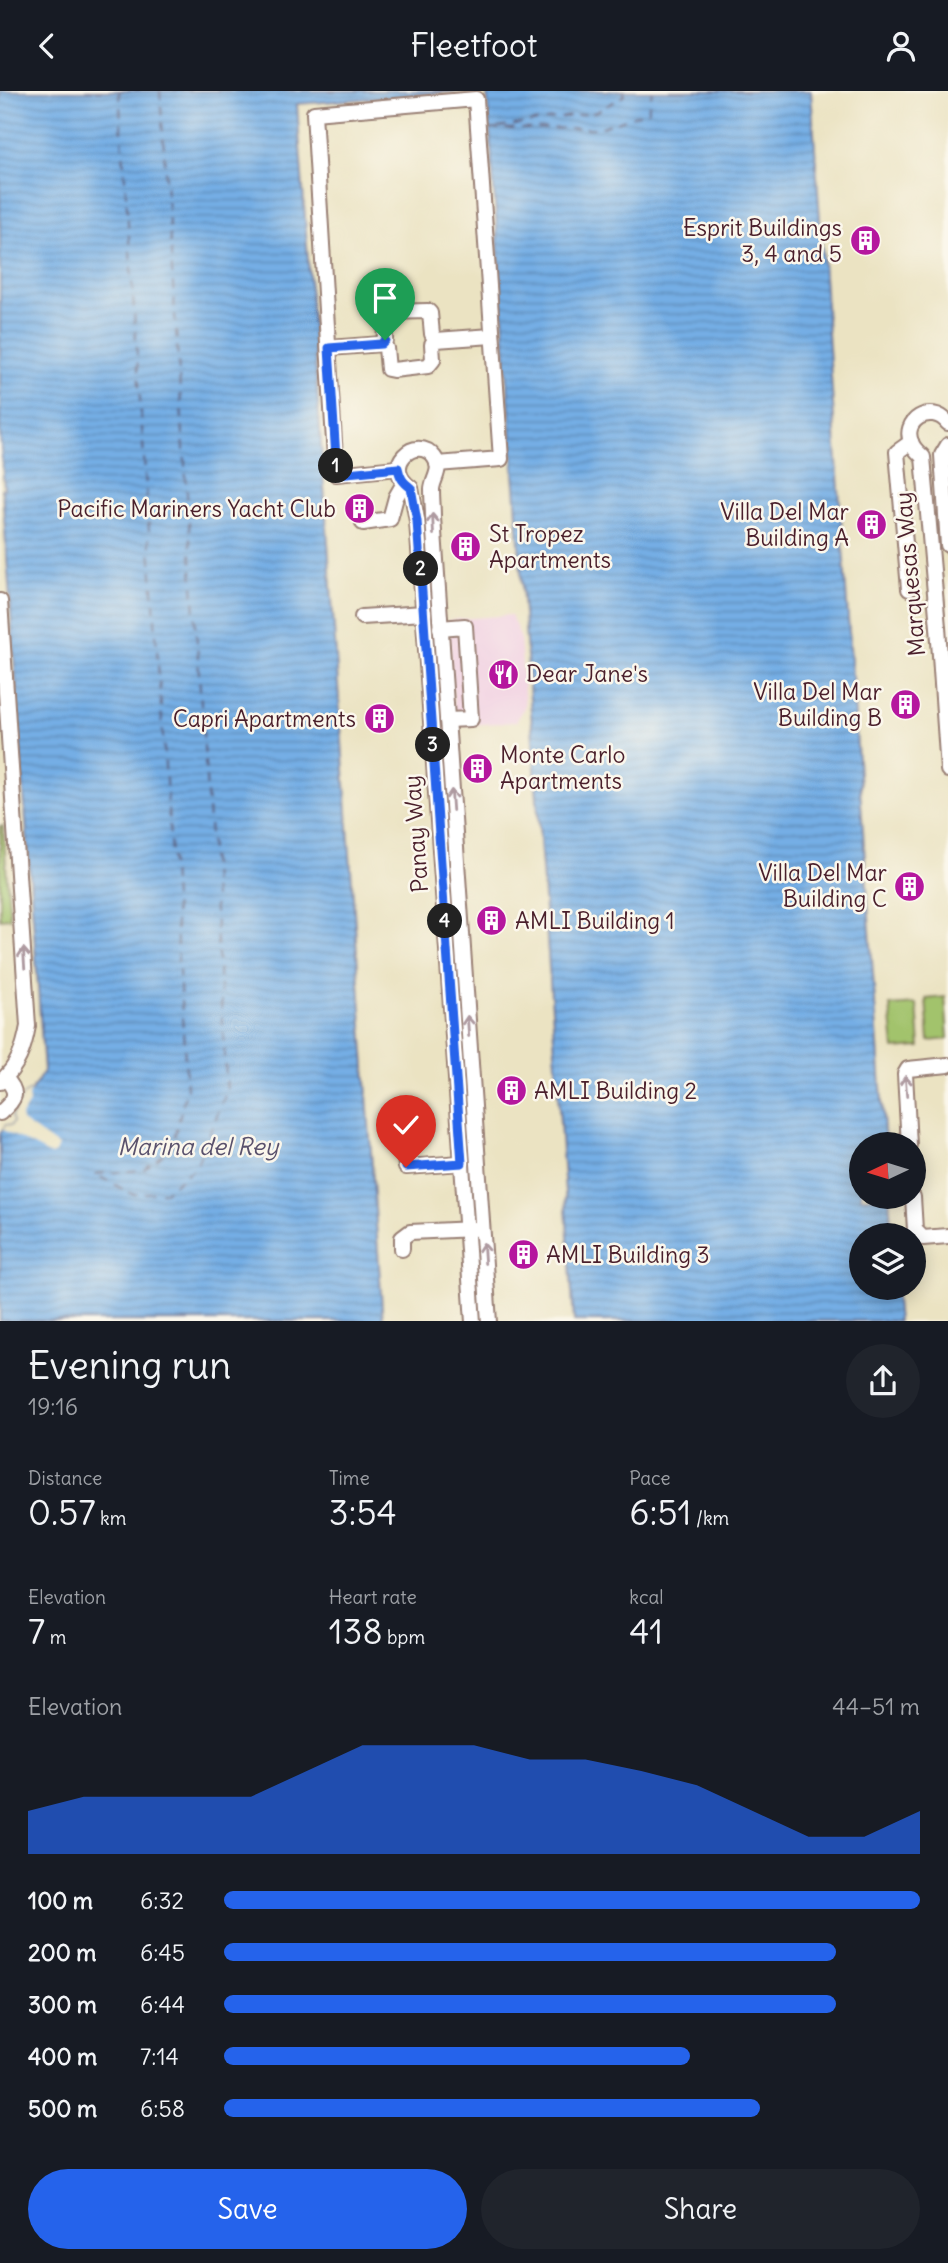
<!DOCTYPE html>
<html lang="en">
<head>
<meta charset="utf-8">
<style>
	:root { --surface:#171b24; --page:#20242c; --text:#f1f3f6; --muted:#9ea1a6; --accent:#2563eb }
	body { margin:0; font-family:Delius,sans-serif; background:var(--page); color:var(--text); height:100vh; display:flex; flex-direction:column; font-size:26px; white-space:nowrap }
	* { box-sizing:border-box; margin:0 }
	p { font-size:23px; color:var(--muted) }
	.icon { flex:none; width:38px; height:38px; fill:none; stroke:currentColor; stroke-width:2; stroke-linecap:round; stroke-linejoin:round }
	.map { position:relative; height:1230px; overflow:hidden }
	.sheet { display:flex; flex-direction:column; background:var(--surface); flex:1 }
	.sheet>* { flex:none }
	.needle { width:46px; rotate:266deg }
	.controls { position:absolute; left:849px; top:1041px; display:grid; gap:14px }
	.controls a { display:grid; place-items:center; width:77px; height:77px; border-radius:50%; background:var(--surface); box-shadow:0 4px 18px #0003; font-size:35px }
	.pin { position:absolute; display:grid; place-items:center; width:60px; height:60px; color:#fff; margin:-72px -30px; border-radius:50% 50% 50% 0; rotate:-45deg; box-shadow:0 0 7px #0007 }
	.pin .icon { rotate:45deg }
	.km { position:absolute; width:35px; height:35px; margin:-18px; border-radius:50%; background:#222; color:#fff; font-size:19px; line-height:35px; text-align:center }
	.round { display:grid; place-items:center; flex:none; width:74px; height:74px; border-radius:37px; background:var(--page) }
	.summary { display:flex; align-items:center; justify-content:space-between; height:119px; padding:0 28px }
	h1 { font-size:38px; font-weight:600; line-height:52px }
	.metrics { display:grid; grid-template-columns:repeat(3,1fr); gap:10px; height:119px; padding:7px 28px }
	.metrics div { display:grid; align-content:center }
	.metrics b { font-size:35px; font-weight:600 }
	.metrics small { font-size:19px; font-weight:400 }
	.metrics p { font-size:19px }
	.chart { height:196px; padding:14px 28px }
	.chart p { display:flex; justify-content:space-between }
	.chart svg { width:100%; height:126px; margin-top:7px; fill:var(--accent); opacity:.7 }
	.cta { display:flex; gap:14px; margin-top:auto; padding:14px 28px }
	.cta a { flex:1; height:80px; border-radius:42px; background:var(--accent); color:#fff; font-size:28px; font-weight:600; line-height:80px; text-align:center }
	.cta a+a { background:var(--page); color:var(--text) }
	ul { padding:0 28px; list-style:none; font-size:23px }
	li { display:grid; grid-template-columns:112px 84px 1fr; align-items:center; height:52px }
	li i { height:18px; border-radius:9px; background:var(--accent) }
	header { display:flex; justify-content:space-between; align-items:center; height:91px; padding:0 28px; background:var(--surface); font-size:32px; font-weight:600 }
	.map>svg:first-child { display:block }
	.built { fill:#f1d0e2 }
	.pitch { fill:#a2c36c; stroke:#76714c; stroke-width:2 }
	.water { fill:url(#water-rules); stroke:#5f6688; stroke-width:2 }
	.pier { fill:#ebe3c2 }
	.lines { fill:none; stroke-linecap:round; stroke-linejoin:round }
	.ferry { stroke:#59516c; stroke-width:2; stroke-dasharray:9 7; stroke-linecap:butt }
	.minor-casing { stroke:#9a8176; stroke-width:18 }
	.minor { stroke:#fff; stroke-width:14 }
	.oneway { stroke:#ae9aa0 }
	.route-casing { stroke:#fff; stroke-width:14 }
	.route { stroke:#2563eb; stroke-width:9 }
	.labels { text-anchor:middle; stroke-width:5; stroke-linejoin:round; paint-order:stroke }
	.poi-label { font-size:23px; fill:#4a1f2b; stroke:#fbf7ec; text-anchor:end }
	.street-label { font-size:23px; fill:#4a1f2b; stroke:#fbf7ec }
	.water-label { font-size:24px; font-style:italic; fill:#59516c; stroke:#fbf7ec }
</style>
</head>
<body>
<header><svg class="icon" aria-label="back" viewBox="0 0 24 24"><path d="M15 5l-7 7 7 7"/></svg>Fleetfoot<svg class="icon" aria-label="person" viewBox="0 0 24 24"><circle cx="12" cy="8" r="4"/><path d="M4 21q1-7 8-7t8 7"/></svg></header>
<div class="map">
<svg width="948" height="1231" viewBox="0 0 948 1231">
	<defs>
		<pattern id="water-rules" width="6" height="5" patternUnits="userSpaceOnUse" patternTransform="scale(1.75)"><rect width="6" height="5" fill="#74aee5"/><path d="M0 2.5h6" fill="none" stroke="#618dba"/></pattern>
	</defs>
	<rect width="100%" height="100%" fill="#fbf7ec"/>
	<filter id="ink" filterUnits="userSpaceOnUse"><feTurbulence type="fractalNoise" baseFrequency=".0143" numOctaves="2"/><feDisplacementMap in="SourceGraphic" scale="14" xChannelSelector="R" yChannelSelector="G"/><feConvolveMatrix kernelMatrix="1 2 1 2 8 2 1 2 1" color-interpolation-filters="sRGB"/></filter>
	<filter id="wash" filterUnits="userSpaceOnUse"><feTurbulence type="fractalNoise" baseFrequency=".00686" numOctaves="4" result="noise"/><feDisplacementMap in="SourceGraphic" scale="28" xChannelSelector="R" yChannelSelector="G"/><feGaussianBlur stdDeviation="1.57" result="paint"/><feColorMatrix in="noise" values="0 0 0 0 0 0 0 0 0 0 0 0 0 0 0 0 0 1.4 0 .05"/><feComposite in="paint" operator="in"/></filter>
	<g filter="url(#wash)">
		<rect width="100%" height="100%" fill="#ebe3c2"/>
		<!-- built -->
		<path class="built" d="M511 524 520 545 525 615 516 631 455 635 448 529Z"/>
		<!-- pitch -->
		<g class="pitch">
			<path d="M0 735H3L10 827 0 828Z"/>
			<path d="M945 906 948 948 929 950 926 908Z"/>
			<path d="M917 913 920 956 894 958 890 915Z"/>
		</g>
		<!-- water -->
		<g class="water">
			<path d="M0 0H471L297 13 383 1230H0V1043L6 1034 11 1035 14 1031 12 1025 24 1004 31 1000 44 980 2 398 4 397 0 342Z"/>
			<path d="M487 0H811L885 1053 861 1054V1106H889L892 1144H861V1197H895L898 1230H574Z"/>
		</g>
		<!-- pier -->
		<path class="pier" d="M31 1000 28 1005 29 1012 21 1025 22 1030 58 1055 55 1062 51 1064 3 1039 6 1034 11 1035 14 1031 12 1025 24 1004Z"/>
		<g class="lines">
			<!-- ferry -->
			<g class="ferry">
				<path d="M119 0 187 998 171 1058 143 1079 95 1083 132 1103 165 1101 196 1075 227 1000 160 0"/>
				<path d="M624 0V5L596 21 490 38 599 37 648 20 652 0"/>
			</g>
		</g>
	</g>
	<g filter="url(#ink)">
		<g class="lines">
			<defs>
				<g id="minor">
					<path d="M381 253 385 249 384 226 387 221 428 220 430 222 432 243 436 249"/>
					<path d="M329 257 382 253 386 257 388 278 393 279 428 275 433 269 432 253 436 249 492 245"/>
					<path d="M948 332C931 311 900 330 912 353 914 358 919 362 923 366L938 536 948 679"/>
					<path d="M948 354 942 364 948 454"/>
					<path d="M398 377 336 383 314 22 476 8 501 368 437 373"/>
					<path d="M363 432 390 428 396 406 404 392"/>
					<path d="M909 498 897 361 911 351"/>
					<path d="M0 510 28 935C24 957 18 976 0 991"/>
					<path d="M362 526 424 522"/>
					<path d="M440 537 465 535 471 628 447 629"/>
					<path d="M0 1022C15 1009 20 1002 5 987"/>
					<path d="M909 1054 905 983 908 978 948 974"/>
					<path d="M405 1064 406 1076 462 1072"/>
					<path d="M913 1106 915 1139 923 1147 948 1145"/>
					<path d="M402 1158V1147L410 1141 474 1138"/>
					<path d="M473 1231 417 430 411 397C380 376 416 342 434 366 443 378 433 387 432 398 432 407 433 417 433 426L489 1231"/>
				</g>
			</defs>
			<!-- minor casing -->
			<use href="#minor" class="minor-casing"/>
			<!-- minor -->
			<use href="#minor" class="minor"/>
		</g>
		<!-- one-way arrows -->
		<defs><path id="oneway-shaft" d="M-6 0H5M1.5-3L5.5 0L1.5 3" fill="none" stroke-width="1.6" stroke-linecap="round" stroke-linejoin="round" transform="scale(1.75)"/></defs>
		<g class="oneway">
			<use href="#oneway-shaft" transform="translate(433 433) rotate(-93)"/>
			<use href="#oneway-shaft" transform="translate(452 709) rotate(-94)"/>
			<use href="#oneway-shaft" transform="translate(24 867) rotate(-94)"/>
			<use href="#oneway-shaft" transform="translate(468 935) rotate(-94)"/>
			<use href="#oneway-shaft" transform="translate(906 995) rotate(-94)"/>
			<use href="#oneway-shaft" transform="translate(484 1162) rotate(-94)"/>
		</g>
	</g>
	<g class="lines" filter="url(#ink)">
		<defs>
			<path id="route" d="M385 249 381 253 329 257 337 383 398 377C400 387 403 391 411 397L417 430 462 1072 406 1076"/>
		</defs>
		<!-- route casing -->
		<use href="#route" class="route-casing"/>
		<!-- route -->
		<use href="#route" class="route"/>
	</g>
	<!-- icons -->
	<defs>
		<symbol id="building-disc" viewBox="-11 -11 22 22"><circle r="9.5" fill="#b5179e" stroke="#fbf7ec"/><path d="M-4-6H4V6H1V3H-1V6H-4ZM-2.5-4.3h1.7v1.8h-1.7ZM.8-4.3h1.7v1.8H.8ZM-2.5-1h1.7V.8h-1.7ZM.8-1h1.7V.8H.8Z" fill="#fff"/></symbol>
		<symbol id="restaurant-disc" viewBox="-11 -11 22 22"><circle r="9.5" fill="#b5179e" stroke="#fbf7ec"/><path d="M-5-6h1v4h1v-4h1v4h1v-4h1v5L-1.5 .5V6h-2V.5L-5-1ZM5-6V6H3V1.5H1.5Q1.5-4 5-6Z" fill="#fff"/></symbol>
	</defs>
	<g fill-rule="evenodd">
		<use href="#building-disc" x="848" y="132" width="35" height="35"/>
		<use href="#building-disc" x="342" y="400" width="35" height="35"/>
		<use href="#building-disc" x="854" y="416" width="35" height="35"/>
		<use href="#building-disc" x="448" y="438" width="35" height="35"/>
		<use href="#restaurant-disc" x="486" y="566" width="35" height="35"/>
		<use href="#building-disc" x="888" y="596" width="35" height="35"/>
		<use href="#building-disc" x="362" y="610" width="35" height="35"/>
		<use href="#building-disc" x="460" y="660" width="35" height="35"/>
		<use href="#building-disc" x="892" y="778" width="35" height="35"/>
		<use href="#building-disc" x="474" y="812" width="35" height="35"/>
		<use href="#building-disc" x="494" y="982" width="35" height="35"/>
		<use href="#building-disc" x="506" y="1146" width="35" height="35"/>
	</g>
	<g class="labels">
		<!-- poi labels -->
		<g class="poi-label">
			<text x="842" y="145">Esprit Buildings<tspan x="842" dy="26">3, 4 and 5</tspan></text>
			<text x="336" y="426">Pacific Mariners Yacht Club</text>
			<text x="849" y="429">Villa Del Mar<tspan x="849" dy="26">Building A</tspan></text>
			<text x="489" y="451" text-anchor="start">St Tropez<tspan x="489" dy="26">Apartments</tspan></text>
			<text x="526" y="591" text-anchor="start">Dear Jane's</text>
			<text x="882" y="609">Villa Del Mar<tspan x="882" dy="26">Building B</tspan></text>
			<text x="356" y="636">Capri Apartments</text>
			<text x="500" y="672" text-anchor="start">Monte Carlo<tspan x="500" dy="26">Apartments</tspan></text>
			<text x="887" y="790">Villa Del Mar<tspan x="887" dy="26">Building C</tspan></text>
			<text x="515" y="838" text-anchor="start">AMLI Building 1</text>
			<text x="534" y="1008" text-anchor="start">AMLI Building 2</text>
			<text x="546" y="1172" text-anchor="start">AMLI Building 3</text>
		</g>
		<!-- street labels -->
		<g class="street-label">
			<text transform="translate(910 483) rotate(-95)" y="8">Marquesas Way</text>
			<text transform="translate(416 743) rotate(-94)" y="8">Panay Way</text>
		</g>
		<!-- water labels -->
		<g class="water-label">
			<text x="198" y="1064">Marina del Rey</text>
		</g>
	</g>
</svg>
<div class="controls">
<a><svg class="needle" viewBox="-14 -14 28 28"><path d="M0-13l5 13h-10z" fill="#e53935"/><path d="M0 13l5-13h-10z" fill="#9ea1a6"/></svg></a>
<a><svg class="icon" aria-label="layers" viewBox="0 0 24 24"><path d="M12 4l9 5-9 5-9-5zM3 14l9 5 9-5"/></svg></a>
</div>
<div class="pin" style="left:385px;top:249px;background:#1e9e55"><svg class="icon" aria-label="arrive" viewBox="0 0 24 24"><path d="M6 21V4h12l-3 4 3 4H6"/></svg></div>
<div class="pin" style="left:406px;top:1076px;background:#d93025"><svg class="icon" aria-label="check" viewBox="0 0 24 24"><path d="M5 12l5 5 9-10"/></svg></div>
<b class="km" style="left:336px;top:375px">1</b>
<b class="km" style="left:421px;top:478px">2</b>
<b class="km" style="left:433px;top:654px">3</b>
<b class="km" style="left:445px;top:830px">4</b>
</div>
<section class="sheet">
<div class="summary"><div><h1>Evening run</h1><p>19:16</p></div><a class="round"><svg class="icon" aria-label="share" viewBox="0 0 24 24"><path d="M12 15V3M7 8l5-5 5 5M5 13v7h14v-7"/></svg></a></div>
<div class="metrics">
<div><p>Distance</p><b>0.57<small> km</small></b></div>
<div><p>Time</p><b>3:54</b></div>
<div><p>Pace</p><b>6:51<small> /km</small></b></div>
</div>
<div class="metrics">
<div><p>Elevation</p><b>7<small> m</small></b></div>
<div><p>Heart rate</p><b>138<small> bpm</small></b></div>
<div><p>kcal</p><b>41</b></div>
</div>
<div class="chart"><p><span>Elevation</span>44–51 m</p>
<svg viewBox="0 0 160 44" preserveAspectRatio="none"><path d="M0 44V29L10 24L20 24L30 24L40 24L50 15L60 6L70 6L80 6L90 11L100 11L110 15L120 20L130 29L140 38L150 38L160 29V44z"/></svg>
</div>
<ul>
<li><b>100 m</b>6:32<i style="width:100%"></i></li>
<li><b>200 m</b>6:45<i style="width:88%"></i></li>
<li><b>300 m</b>6:44<i style="width:88%"></i></li>
<li><b>400 m</b>7:14<i style="width:67%"></i></li>
<li><b>500 m</b>6:58<i style="width:77%"></i></li>
</ul>
<div class="cta"><a>Save</a><a>Share</a></div>
</section>
</body>
</html>
